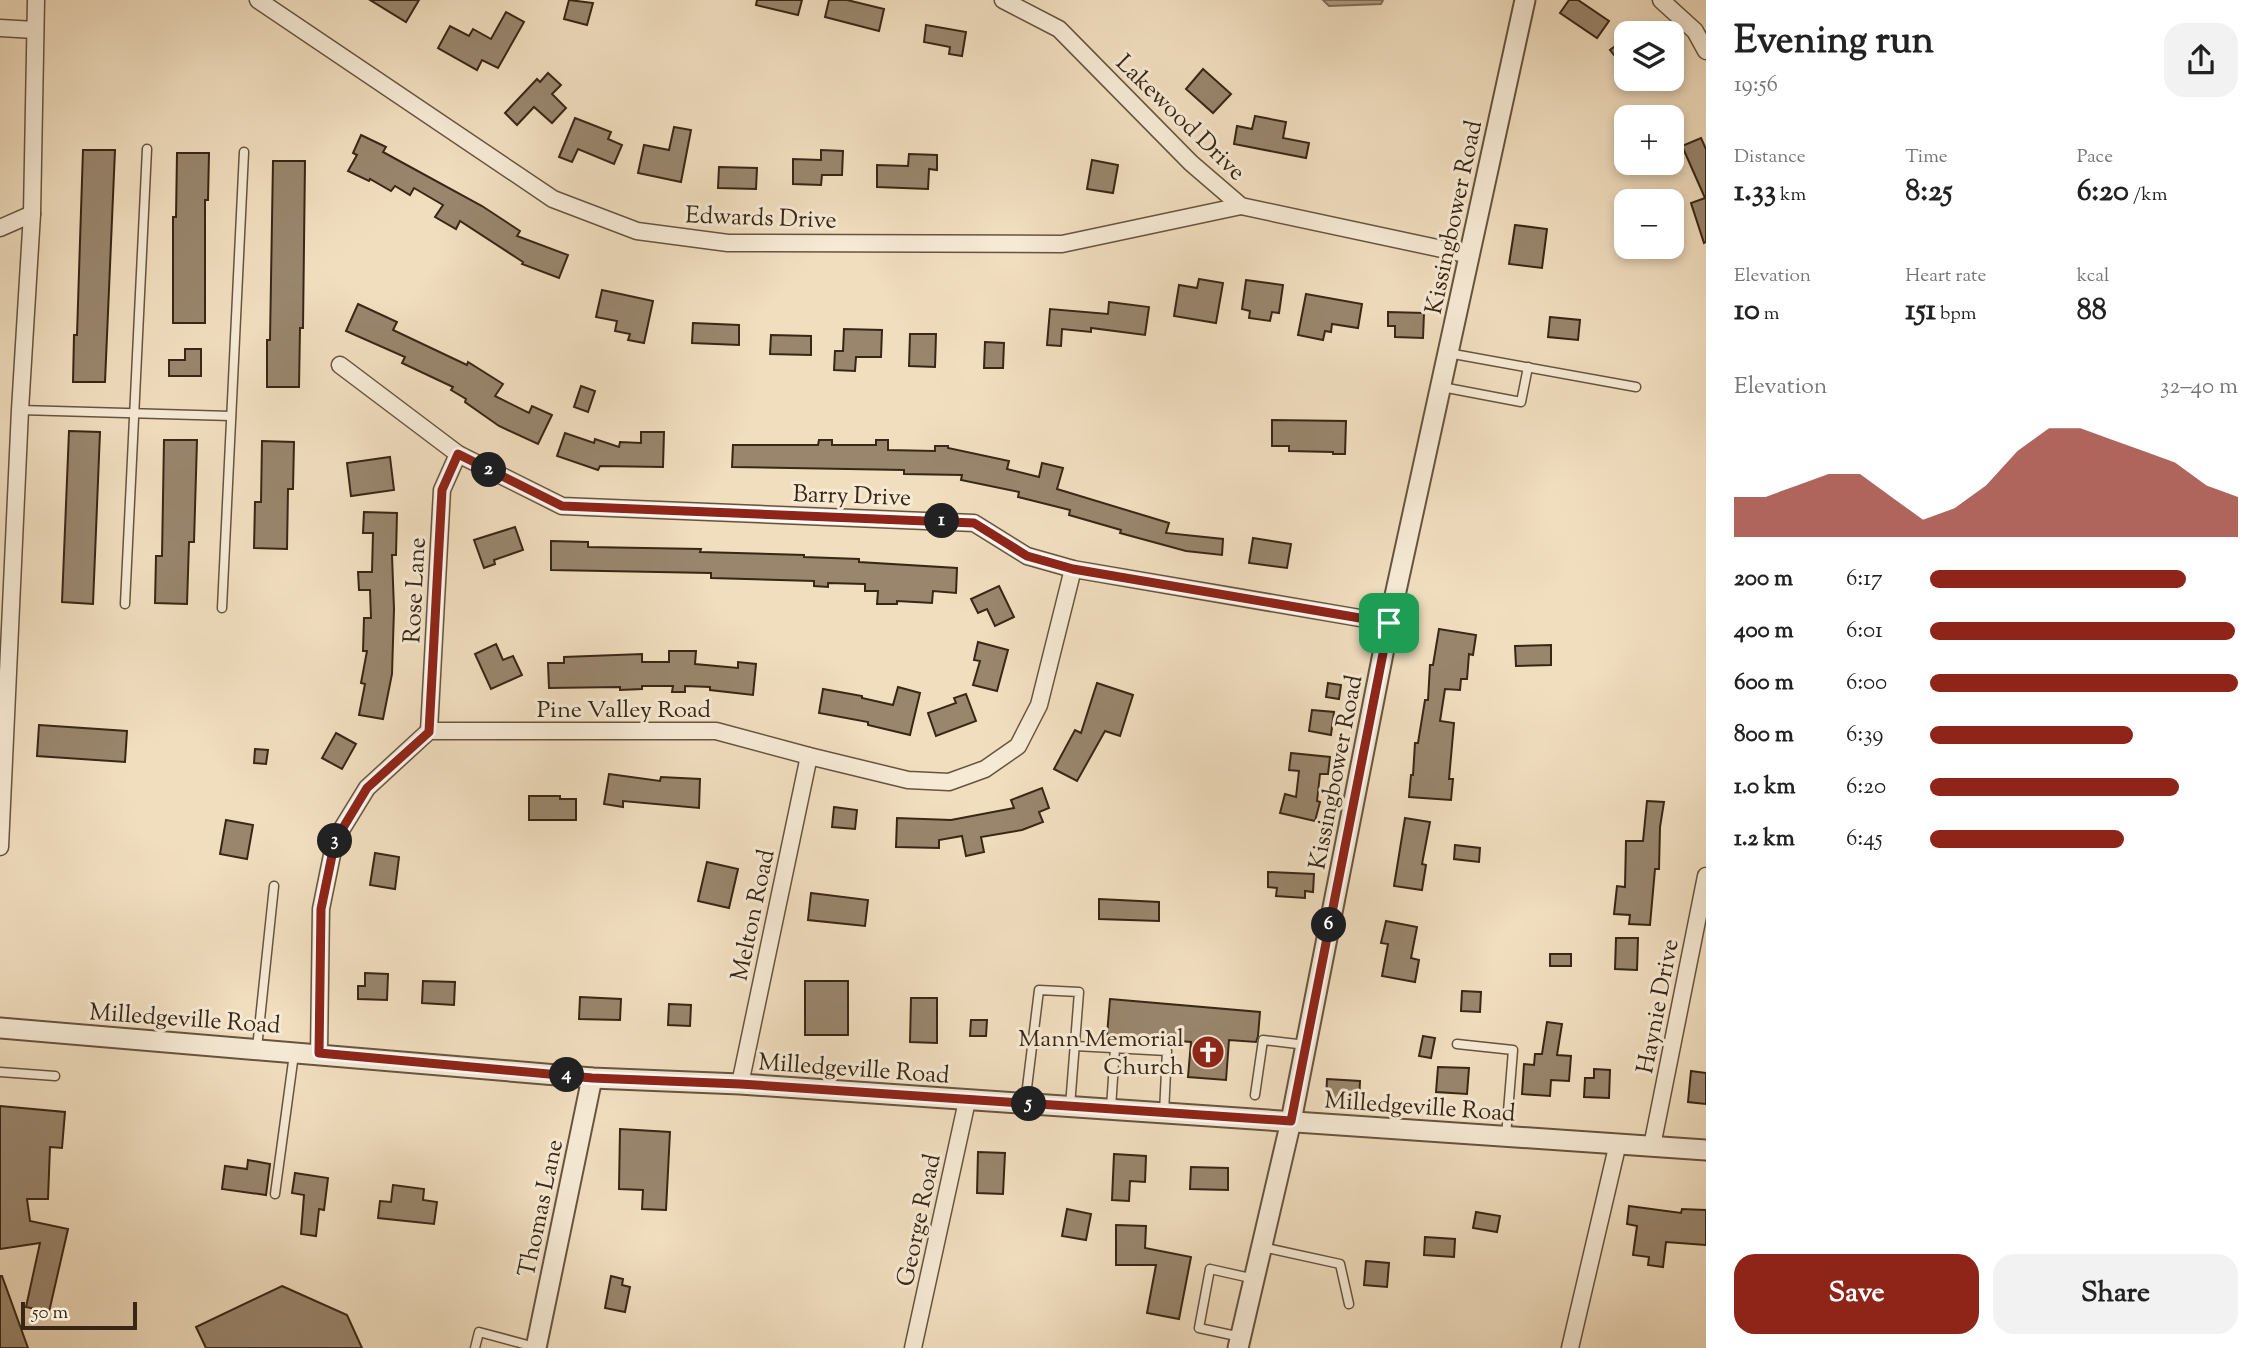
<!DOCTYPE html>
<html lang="en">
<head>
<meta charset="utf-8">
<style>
	:root { --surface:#fff; --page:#f2f2f2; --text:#222; --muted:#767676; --accent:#8f2418 }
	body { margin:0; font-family:"Sorts Mill Goudy",serif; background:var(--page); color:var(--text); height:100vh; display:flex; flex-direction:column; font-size:26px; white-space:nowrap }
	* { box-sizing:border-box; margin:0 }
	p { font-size:23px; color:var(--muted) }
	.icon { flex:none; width:38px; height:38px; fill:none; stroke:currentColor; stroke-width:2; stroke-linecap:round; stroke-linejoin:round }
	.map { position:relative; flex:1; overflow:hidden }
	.drawer { display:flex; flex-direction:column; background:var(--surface); width:560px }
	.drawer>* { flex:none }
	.fabs { position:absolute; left:1614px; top:21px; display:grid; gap:14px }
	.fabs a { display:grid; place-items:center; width:70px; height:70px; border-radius:14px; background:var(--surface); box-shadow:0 4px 10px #0003; font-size:35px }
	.scale { position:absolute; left:21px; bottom:18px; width:116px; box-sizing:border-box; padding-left:7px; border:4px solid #392614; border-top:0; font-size:19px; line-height:24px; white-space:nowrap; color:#392614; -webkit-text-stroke:5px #f6ead5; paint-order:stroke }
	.pin { position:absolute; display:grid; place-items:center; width:60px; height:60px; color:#fff; margin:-30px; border-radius:14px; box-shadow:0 4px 10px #0006 }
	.km { position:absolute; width:35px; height:35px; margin:-18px; border-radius:50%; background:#222; color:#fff; font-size:19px; line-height:35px; text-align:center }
	.round { display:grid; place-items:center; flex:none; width:74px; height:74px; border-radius:21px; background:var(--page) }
	.summary { display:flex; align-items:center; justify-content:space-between; height:119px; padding:0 28px }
	h1 { font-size:38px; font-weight:800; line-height:52px }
	.figures { display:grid; grid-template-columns:repeat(3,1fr); gap:10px; height:119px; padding:7px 28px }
	.figures div { display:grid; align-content:center }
	.figures b { font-size:30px; font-weight:800 }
	.figures small { font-size:19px; font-weight:400 }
	.figures p { font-size:19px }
	.chart { height:196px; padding:14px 28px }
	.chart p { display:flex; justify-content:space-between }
	.chart svg { width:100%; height:126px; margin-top:7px; fill:var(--accent); opacity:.7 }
	.primary-button { display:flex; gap:14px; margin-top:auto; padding:14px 28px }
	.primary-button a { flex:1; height:80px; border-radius:21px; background:var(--accent); color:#fff; font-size:28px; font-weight:800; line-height:80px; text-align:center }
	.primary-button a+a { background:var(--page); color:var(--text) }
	ul { padding:0 28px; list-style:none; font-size:23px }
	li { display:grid; grid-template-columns:112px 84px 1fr; align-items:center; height:52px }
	li i { height:18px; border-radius:9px; background:var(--accent) }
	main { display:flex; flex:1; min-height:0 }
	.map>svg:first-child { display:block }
	.water { fill:#b29f85; stroke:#826f58; stroke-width:2 }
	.building { fill:#99866d; stroke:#392614; stroke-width:2 }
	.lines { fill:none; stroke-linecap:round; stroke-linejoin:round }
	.service-casing { stroke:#67543f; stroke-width:11 }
	.minor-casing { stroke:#67543f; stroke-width:19 }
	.tertiary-casing { stroke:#67543f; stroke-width:23 }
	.service { stroke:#f6ead5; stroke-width:8 }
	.minor { stroke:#f6ead5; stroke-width:16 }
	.tertiary { stroke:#f6ead5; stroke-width:19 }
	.route-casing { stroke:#fff; stroke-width:14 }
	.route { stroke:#8f2418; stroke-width:9 }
	.labels { text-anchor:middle; stroke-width:6; stroke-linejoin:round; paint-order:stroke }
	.street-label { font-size:24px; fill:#392614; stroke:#f6ead5 }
	.poi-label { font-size:24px; fill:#392614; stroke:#f6ead5; text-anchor:end }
</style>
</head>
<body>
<main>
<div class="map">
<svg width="1706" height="1348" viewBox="0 0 1706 1348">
	<rect width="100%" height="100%" fill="#f1debf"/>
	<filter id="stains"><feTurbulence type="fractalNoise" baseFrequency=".00286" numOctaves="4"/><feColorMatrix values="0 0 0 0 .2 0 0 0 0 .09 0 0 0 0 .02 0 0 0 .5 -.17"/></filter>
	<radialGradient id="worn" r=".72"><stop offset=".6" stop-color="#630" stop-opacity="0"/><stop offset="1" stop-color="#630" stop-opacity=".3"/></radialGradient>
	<!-- water -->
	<path class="water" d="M1323 0H1383L1381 4 1329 6Z"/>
	<!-- building -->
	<g class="building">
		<path d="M370 0H419L406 22Z"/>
		<path d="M569 0 593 3 587 25 564 19Z"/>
		<path d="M757 0H802L798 15 756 5Z"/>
		<path d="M829 0H847L884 9 879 31 825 17Z"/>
		<path d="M1569 0H1578L1609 21 1597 38 1560 13Z"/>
		<path d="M506 12 524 22 498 68 482 60 477 70 438 48 450 26 469 36 473 29 491 39Z"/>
		<path d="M926 25 966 32 962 56 949 54 950 47 924 42Z"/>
		<path d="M1626 38V70L1610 50Z"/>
		<path d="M1203 69 1231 94 1213 113 1186 89Z"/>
		<path d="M548 73 561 85 552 94 566 108 552 123 534 107 517 125 505 113 537 79 540 82Z"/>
		<path d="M1255 116 1286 122 1283 138 1309 143 1306 158 1234 144 1237 126 1252 129Z"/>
		<path d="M575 118 611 132 608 139 622 145 614 164 578 149 572 162 559 157Z"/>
		<path d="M674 127 691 130 681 182 638 173 644 145 669 150Z"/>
		<path d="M361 135 386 147 383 152 482 206 520 231 517 236 568 255 559 278 522 264 523 262 460 221 456 229 435 217 443 205 414 188 410 195 395 186 391 191 370 179 369 181 348 171 357 155 353 153Z"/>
		<path d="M1701 138 1706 149V242L1704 243 1691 203 1705 198 1682 146Z"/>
		<path d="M83 150H115L105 382H73L74 335H77L79 272Z"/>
		<path d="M821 150 843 151 842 175H822L821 185 793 184V159L821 160Z"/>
		<path d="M177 153H209L208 200H205V323H173V217H176Z"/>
		<path d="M909 154 937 155V170L929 169 928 189 877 187V165L908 166Z"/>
		<path d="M1092 160 1118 165 1113 193 1087 189Z"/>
		<path d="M273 161H305L303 328H300L299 387H267V340H270Z"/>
		<path d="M719 167 757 168 756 189 718 188Z"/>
		<path d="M1515 225 1547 229 1542 268 1509 264Z"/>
		<path d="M1199 279 1223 283 1216 323 1174 316 1179 285 1197 288Z"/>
		<path d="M1246 280 1283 285 1279 313 1272 312 1270 321 1249 318 1250 311 1242 309Z"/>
		<path d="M602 290 653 301 644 343 628 340 630 334 615 331 617 321 596 317Z"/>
		<path d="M1306 294 1362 304 1358 328 1332 324 1331 332 1325 331 1323 340 1298 335Z"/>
		<path d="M1109 302 1149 307 1145 335 1091 328V332L1062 329 1061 346 1047 345 1050 309 1108 314Z"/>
		<path d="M358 304 397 322 393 330 467 365 468 362 503 384 495 396 529 413 532 406 552 415 538 444 499 426 465 402 466 399 451 390 453 387 402 363 405 357 346 331Z"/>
		<path d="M1388 312 1424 313 1423 338 1395 337V326H1388Z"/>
		<path d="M1550 317 1580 320 1578 340 1548 337Z"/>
		<path d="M693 323 739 325V345L692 343Z"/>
		<path d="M844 329 882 330 881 357H856L855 371 834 370 835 351H843Z"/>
		<path d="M910 334H936L935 367 909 366Z"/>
		<path d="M771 335 811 336V355L770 354Z"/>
		<path d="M985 342 1004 343 1003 368H984Z"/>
		<path d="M185 349H201V376H169V360H185Z"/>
		<path d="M581 386 595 391 588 412 574 407Z"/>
		<path d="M1272 420 1346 421 1345 454H1333V452L1289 451V446H1272Z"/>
		<path d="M69 431 100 432 93 604 62 602Z"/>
		<path d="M641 432H664L663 467 600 466 598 470 557 456 565 433 594 443 595 439 619 447 620 442 641 443Z"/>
		<path d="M164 440H197L194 542H189L187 604 155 603 156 556H162Z"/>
		<path d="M819 440H832V445H876V440H888V450L935 451V446H948V448L1009 461 1007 469 1039 477 1042 463 1063 468 1057 489 1169 523 1166 533 1223 539 1222 555 1186 551 1120 533 1121 530 1069 515 1070 510 1018 497 1019 492 961 480 962 475 904 474V470L732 467 733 445H818Z"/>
		<path d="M262 441 294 442 293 489H288L287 549 254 548 255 502H261Z"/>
		<path d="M390 457 394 490 351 496 347 463Z"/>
		<path d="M364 512 397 513 396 555H392L394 609 392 674 383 719 359 715 365 684 361 683 367 651H363L364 618H371L370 590H359L358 572H372L373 533H363Z"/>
		<path d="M515 527 523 550 494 560 495 564 484 568 474 540Z"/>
		<path d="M1253 538 1291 544 1287 568 1249 563Z"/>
		<path d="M551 541 588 542V547L701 549 700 552 804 555V557L859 559V562L957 568 956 593 933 591 932 603 897 601V604H877L878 591H865V584L828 583V587L814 586V581L711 578V573L551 570Z"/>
		<path d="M999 586 1014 617 995 626 987 609 978 613 971 599Z"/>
		<path d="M1439 629 1476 635 1473 655 1469 654 1467 679H1461L1460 690 1445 689 1440 721 1454 723 1449 779H1453L1451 800 1409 797 1411 775H1413L1415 743H1418L1425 700H1428L1430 665H1433Z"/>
		<path d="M978 642 1008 650 997 691 973 685 980 661 974 660Z"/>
		<path d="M496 644 503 660 513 656 522 675 491 689 475 654Z"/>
		<path d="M1551 645V665L1516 666 1515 646Z"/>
		<path d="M669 651H696L695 664 738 668V662L756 664 753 695 710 690V687L685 686V692H672L673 686H642V689L620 690V687L549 688 548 663H564V657L642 654V662H669Z"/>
		<path d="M1097 683 1133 695 1120 736 1105 731 1077 781 1054 769 1075 730 1081 733Z"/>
		<path d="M1328 683 1341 685 1339 699 1326 697Z"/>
		<path d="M898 687 920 693 910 735 868 725V722L819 713 823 689 862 696V698L893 705Z"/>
		<path d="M966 694 976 721 936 736 928 713 956 703 954 698Z"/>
		<path d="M1312 710 1334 712 1331 735 1309 731Z"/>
		<path d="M39 725 127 731 125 762 37 756Z"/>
		<path d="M336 733 356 744 342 769 322 758Z"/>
		<path d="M255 749 268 750 266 764 254 763Z"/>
		<path d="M1291 753 1330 757 1328 774H1320L1317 801 1320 802 1315 821 1280 813 1285 794 1296 797 1299 771 1289 770Z"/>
		<path d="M609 774 660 781 661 777 700 779 699 808 623 801V807L604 804Z"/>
		<path d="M1042 788 1049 808 1039 812 1043 822 1022 830 981 837 984 852 966 856 962 836 939 840V848L896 847 897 818 951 820 1014 808 1011 800Z"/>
		<path d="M529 796H560V799H576V820H529Z"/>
		<path d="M1647 801 1664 802 1660 827 1659 869H1655L1650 925 1629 924 1630 915 1614 914 1617 886 1625 887 1626 841H1643Z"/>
		<path d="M834 807 857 810 855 829 832 827Z"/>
		<path d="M1405 818 1430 822 1422 864 1426 865 1422 890 1394 886Z"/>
		<path d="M226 820 253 825 247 859 220 854Z"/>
		<path d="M1455 845 1480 848 1479 862 1454 859Z"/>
		<path d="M375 853 399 857 395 889 370 885Z"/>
		<path d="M707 862 738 869 729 908 698 901Z"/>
		<path d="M1268 872 1314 874 1313 892 1305 891V898L1276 896 1277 888 1268 887Z"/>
		<path d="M811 893 868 900 865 926 808 920Z"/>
		<path d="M1099 899 1159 902V921L1099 919Z"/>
		<path d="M1386 921 1417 927 1411 958 1419 960 1415 982 1382 976 1388 944 1381 943Z"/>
		<path d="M1616 938H1638L1637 970 1615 969Z"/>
		<rect x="1550" y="954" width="21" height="12"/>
		<path d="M365 973 388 974 387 1000 358 999V986H365Z"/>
		<path d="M423 981 455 982 454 1005 422 1003Z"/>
		<rect x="805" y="981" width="43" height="54"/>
		<path d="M1462 991 1481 992 1480 1012 1461 1011Z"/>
		<path d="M580 997 621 999 620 1020 579 1019Z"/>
		<path d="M911 998H937V1043L910 1042Z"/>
		<path d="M1110 999 1260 1012 1258 1036 1256 1042 1229 1040 1226 1080 1188 1077 1191 1042 1107 1035Z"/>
		<path d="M669 1004 691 1005 690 1026 668 1025Z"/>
		<path d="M971 1020H987L986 1036H970Z"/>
		<path d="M1547 1022 1562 1024 1557 1055 1571 1056 1569 1081 1551 1080 1550 1096 1522 1094 1524 1064 1534 1065 1535 1054H1542Z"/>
		<path d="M1423 1036 1435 1038 1431 1058 1419 1056Z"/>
		<path d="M1438 1067 1469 1068 1467 1094 1436 1092Z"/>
		<path d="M1594 1069 1610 1070 1609 1098 1584 1097 1585 1078H1594Z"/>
		<path d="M1691 1071 1706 1073V1104L1688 1102Z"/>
		<path d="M1327 1079 1360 1081 1359 1102 1326 1101Z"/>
		<path d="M0 1106 65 1112 62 1148 50 1147 48 1199H27L30 1221 68 1229 49 1312 26 1307 40 1243 0 1249Z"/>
		<path d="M620 1129 670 1132 666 1210 642 1209 643 1190 619 1189Z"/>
		<path d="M978 1152 1005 1153 1003 1194 977 1193Z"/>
		<path d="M1114 1154 1146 1156 1145 1182 1130 1181 1129 1201 1112 1200Z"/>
		<path d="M248 1160 270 1164 266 1195 222 1189 225 1166 247 1169Z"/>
		<path d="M1191 1167 1228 1168V1190L1190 1189Z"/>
		<path d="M295 1173 328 1178 324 1210 319 1209 316 1236 301 1234 304 1195 292 1193Z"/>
		<path d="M393 1185 424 1189 423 1200 437 1202 434 1224 378 1218 380 1201 391 1202Z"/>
		<path d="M1629 1206 1681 1213 1682 1209 1706 1210V1245L1666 1242 1663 1267 1648 1265 1649 1257 1633 1255 1637 1226 1627 1224Z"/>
		<path d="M1067 1209 1091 1214 1086 1240 1062 1236Z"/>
		<path d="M1476 1212 1500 1216 1497 1232 1473 1228Z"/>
		<path d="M1116 1225 1146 1226 1145 1248 1191 1257 1179 1319 1147 1313 1156 1265H1116Z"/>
		<path d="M1425 1237 1455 1239 1454 1257 1424 1255Z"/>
		<path d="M1366 1261 1389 1263 1387 1287 1364 1285Z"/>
		<path d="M0 1276H2L28 1348H0Z"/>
		<path d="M611 1276 623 1279 622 1285 630 1287 625 1312 605 1308Z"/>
		<path d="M282 1286 347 1315 362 1348H206L196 1327Z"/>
	</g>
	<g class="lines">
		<defs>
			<g id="service">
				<path d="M1448 353 1636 387"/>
				<path d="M1442 387 1521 402 1528 367"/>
				<path d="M20 410 231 416"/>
				<path d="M125 604 147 149"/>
				<path d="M222 608 244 152"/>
				<path d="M1457 1044 1513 1050 1506 1136"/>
				<path d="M1075 1046 1167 1051 1164 1113"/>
				<path d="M257 1048 274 886"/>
				<path d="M0 1072 55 1076"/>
				<path d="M1255 1095 1263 1040 1306 1045"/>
				<path d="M1025 1104 1039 990 1079 992 1070 1106"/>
				<path d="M1111 1108 1115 1048"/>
				<path d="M275 1194 294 1054"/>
				<path d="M1262 1247 1340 1264 1349 1304"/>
				<path d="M1241 1337 1199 1328 1210 1269 1255 1279"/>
				<path d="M475 1348 479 1332 535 1347"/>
			</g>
			<g id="minor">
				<path d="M258 0 553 199 637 231 728 243 1062 244 1241 206"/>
				<path d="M1003 0 1059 29 1191 163 1241 206 1470 255"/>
				<path d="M1661 0 1695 31 1706 51"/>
				<path d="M0 28 35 30"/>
				<path d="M0 228 32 214"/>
				<path d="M340 365 458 454 562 506 974 523 1027 556 1073 569 1389 623"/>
				<path d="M429 731 442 490 458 454"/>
				<path d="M0 847 20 410 32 214 36 0"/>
				<path d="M319 1053 321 909 335 840 367 788 429 731H716L809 756 908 780 949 782 985 769 1018 746 1039 705 1073 569"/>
				<path d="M740 1084 809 756"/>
				<path d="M1652 1146 1706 876"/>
				<path d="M913 1348 967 1101"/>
				<path d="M1570 1348 1618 1143"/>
			</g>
			<g id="tertiary">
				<path d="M0 1028 592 1078 740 1084 1706 1150"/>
				<path d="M536 1348 592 1078"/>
				<path d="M1238 1348 1291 1121 1389 623 1525 0"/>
			</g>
		</defs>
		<!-- service casing -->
		<use href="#service" class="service-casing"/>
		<!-- minor casing -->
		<use href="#minor" class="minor-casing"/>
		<!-- tertiary casing -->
		<use href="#tertiary" class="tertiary-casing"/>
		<!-- service -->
		<use href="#service" class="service"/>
		<!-- minor -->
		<use href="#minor" class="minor"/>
		<!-- tertiary -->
		<use href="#tertiary" class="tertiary"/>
	</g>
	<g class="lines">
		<defs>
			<path id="route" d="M458 454 562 506 974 523 1027 556 1073 569 1389 623 1291 1121 740 1084 592 1078 319 1053 321 909 335 841 367 788 429 732 442 490Z"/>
		</defs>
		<!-- route casing -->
		<use href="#route" class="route-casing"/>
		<!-- route -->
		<use href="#route" class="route"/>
	</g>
	<!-- icons -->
	<defs>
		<symbol id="church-disc" viewBox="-11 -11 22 22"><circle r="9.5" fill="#8f2418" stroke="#f6ead5"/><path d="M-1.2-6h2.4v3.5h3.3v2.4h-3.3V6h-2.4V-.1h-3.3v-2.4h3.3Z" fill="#fff"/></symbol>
	</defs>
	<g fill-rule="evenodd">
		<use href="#church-disc" x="1189" y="1033" width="38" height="38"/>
	</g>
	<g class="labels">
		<!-- street labels -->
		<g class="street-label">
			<text transform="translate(1181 117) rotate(44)" y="8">Lakewood Drive</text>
			<text transform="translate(761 217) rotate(2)" y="8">Edwards Drive</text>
			<text transform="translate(1453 217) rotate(-78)" y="8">Kissingbower Road</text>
			<text transform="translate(852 495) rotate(2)" y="8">Barry Drive</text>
			<text transform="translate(414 590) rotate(-87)" y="8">Rose Lane</text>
			<text x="624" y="717">Pine Valley Road</text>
			<text transform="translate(1335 772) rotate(-79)" y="8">Kissingbower Road</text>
			<text transform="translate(752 915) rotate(-78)" y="8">Melton Road</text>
			<text transform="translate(1657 1006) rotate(-79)" y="8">Haynie Drive</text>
			<text transform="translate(185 1018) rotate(4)" y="8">Milledgeville Road</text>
			<text transform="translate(854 1068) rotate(4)" y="8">Milledgeville Road</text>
			<text transform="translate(1420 1106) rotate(4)" y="8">Milledgeville Road</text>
			<text transform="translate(540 1208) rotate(-78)" y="8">Thomas Lane</text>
			<text transform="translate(918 1220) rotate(-78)" y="8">George Road</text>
		</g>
		<!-- poi labels -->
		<g class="poi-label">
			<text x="1184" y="1046">Mann Memorial<tspan x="1184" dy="28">Church</tspan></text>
		</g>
	</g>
	<rect width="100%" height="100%" filter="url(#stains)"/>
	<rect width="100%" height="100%" fill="url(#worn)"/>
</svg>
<div class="fabs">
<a><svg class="icon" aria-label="layers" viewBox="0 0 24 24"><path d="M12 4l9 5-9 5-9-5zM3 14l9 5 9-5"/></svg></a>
<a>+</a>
<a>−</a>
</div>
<div class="scale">50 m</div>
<div class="pin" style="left:1389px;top:623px;background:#1e9e55"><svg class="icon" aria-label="arrive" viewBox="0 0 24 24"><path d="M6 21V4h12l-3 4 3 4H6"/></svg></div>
<b class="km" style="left:942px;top:521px">1</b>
<b class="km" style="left:489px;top:470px">2</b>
<b class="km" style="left:335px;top:841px">3</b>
<b class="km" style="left:567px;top:1075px">4</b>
<b class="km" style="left:1029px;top:1104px">5</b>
<b class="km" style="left:1329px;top:925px">6</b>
</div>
<section class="drawer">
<div class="summary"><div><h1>Evening run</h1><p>19:56</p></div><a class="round"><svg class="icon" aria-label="share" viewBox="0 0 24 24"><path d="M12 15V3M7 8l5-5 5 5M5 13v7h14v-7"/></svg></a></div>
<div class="figures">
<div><p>Distance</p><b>1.33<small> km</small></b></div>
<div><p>Time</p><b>8:25</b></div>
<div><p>Pace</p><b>6:20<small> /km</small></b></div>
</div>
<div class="figures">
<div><p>Elevation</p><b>10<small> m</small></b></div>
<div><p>Heart rate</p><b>151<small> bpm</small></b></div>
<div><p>kcal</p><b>88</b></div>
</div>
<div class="chart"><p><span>Elevation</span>32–40 m</p>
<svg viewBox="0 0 160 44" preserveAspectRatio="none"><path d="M0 44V30L10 30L20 26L30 22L40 22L50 30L60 38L70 34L80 26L90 14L100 6L110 6L120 10L130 14L140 18L150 26L160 30V44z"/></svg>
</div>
<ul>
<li><b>200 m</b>6:17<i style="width:83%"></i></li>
<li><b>400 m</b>6:01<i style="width:99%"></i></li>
<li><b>600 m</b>6:00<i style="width:100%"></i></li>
<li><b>800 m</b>6:39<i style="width:66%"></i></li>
<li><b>1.0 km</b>6:20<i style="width:81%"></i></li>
<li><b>1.2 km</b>6:45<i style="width:63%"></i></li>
</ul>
<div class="primary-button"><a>Save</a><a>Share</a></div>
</section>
</main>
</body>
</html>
